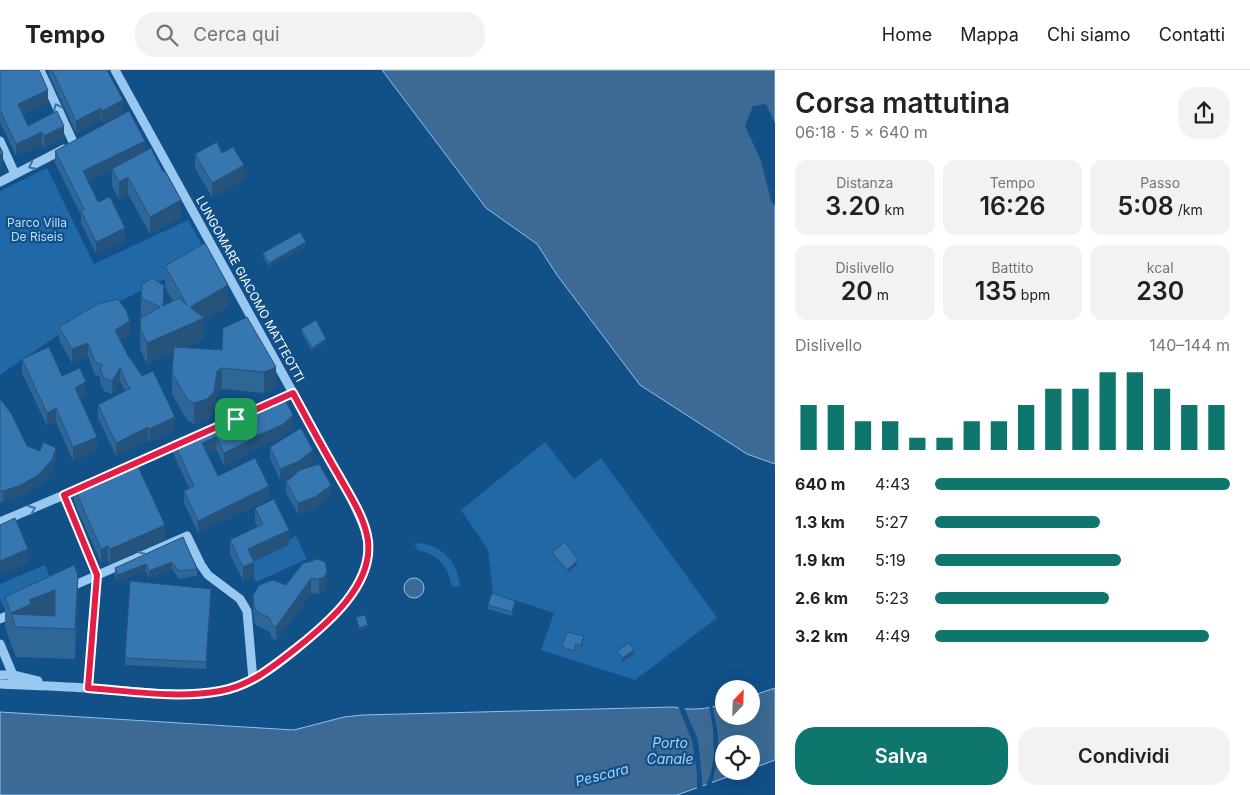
<!DOCTYPE html>
<html lang="it">
<head>
<meta charset="utf-8">
<style>
	:root { --surface:#fff; --page:#f2f2f2; --text:#222; --muted:#767676; --line:#e0e0e0; --accent:#0f766e }
	body { margin:0; font-family:Inter,sans-serif; background:var(--page); color:var(--text); height:100vh; display:flex; flex-direction:column; font-size:19px; white-space:nowrap }
	* { box-sizing:border-box; margin:0 }
	p { font-size:16px; color:var(--muted) }
	.icon { flex:none; width:28px; height:28px; fill:none; stroke:currentColor; stroke-width:2; stroke-linecap:round; stroke-linejoin:round }
	.map { position:relative; flex:1; overflow:hidden }
	.drawer { display:flex; flex-direction:column; background:var(--surface); width:475px }
	.drawer>* { flex:none }
	.needle { width:32px; rotate:23deg }
	.tools { position:absolute; left:715px; top:610px; display:grid; gap:10px }
	.tools a { display:grid; place-items:center; width:45px; height:45px; border-radius:50%; background:var(--surface); box-shadow:0 5px 20px #0002; font-size:25px }
	.pin { position:absolute; display:grid; place-items:center; width:42px; height:42px; color:#fff; margin:-21px; border-radius:10px; box-shadow:0 2px 8px #0006 }
	.round { display:grid; place-items:center; flex:none; width:52px; height:52px; border-radius:20px; background:var(--page) }
	.head { display:flex; align-items:center; justify-content:space-between; height:85px; padding:0 20px }
	h1 { font-size:28px; font-weight:600; line-height:38px }
	.stats { display:grid; grid-template-columns:repeat(3,1fr); gap:8px; height:85px; padding:5px 20px }
	.stats div { display:grid; align-content:center; border-radius:12px; background:var(--page); text-align:center }
	.stats b { font-size:25px; font-weight:600 }
	.stats small { font-size:14px; font-weight:400 }
	.stats p { font-size:14px }
	.chart { height:140px; padding:10px 20px }
	.chart p { display:flex; justify-content:space-between }
	.chart svg { width:100%; height:90px; margin-top:5px; stroke:var(--accent); stroke-width:6 }
	.button { display:flex; gap:10px; margin-top:auto; padding:10px 20px }
	.button a { flex:1; height:58px; border-radius:20px; background:var(--accent); color:#fff; font-size:20px; font-weight:600; line-height:58px; text-align:center }
	.button a+a { background:var(--page); color:var(--text) }
	ul { padding:0 20px; list-style:none; font-size:16px }
	li { display:grid; grid-template-columns:80px 60px 1fr; align-items:center; height:38px }
	li i { height:12px; border-radius:6px; background:var(--accent) }
	header { display:flex; align-items:center; gap:30px; box-sizing:border-box; height:70px; padding:0 25px; background:var(--surface); border-bottom:1px solid var(--line) }
	header strong { font-size:24px }
	nav { display:flex; gap:28px; margin-inline-start:auto; font-size:18px }
	.search { width:350px; height:45px; background:var(--page); display:flex; align-items:center; gap:12px; box-sizing:border-box; padding:0 18px; border-radius:20px; color:var(--muted); font-size:19px }
	main { display:flex; flex:1; min-height:0 }
	.map>svg:first-child { display:block }
	.green { fill:#2168a7 }
	.water { fill:#3c6a94; stroke:#89c4f4 }
	.pier { fill:#125088 }
	.lines { fill:none; stroke-linecap:round; stroke-linejoin:round }
	.minor { stroke:#98c7f0; stroke-width:9 }
	.wall { fill:#2e6698 }
	.shaded-wall { fill:#26537c }
	.building { fill:#3677b1; stroke:#26537c }
	.oneway { stroke:#3a74a7 }
	.route-casing { stroke:#fff; stroke-width:10 }
	.route { stroke:#e11d48; stroke-width:6 }
	.labels { text-anchor:middle; stroke-width:4.5; stroke-linejoin:round; paint-order:stroke }
	.park-label { font-size:12px; fill:#bedffc; stroke:#125088 }
	.street-label { font-size:12px; fill:#fff; stroke:#125088 }
	.water-label { font-size:14px; font-style:italic; fill:#a3d1f8; stroke:#125088 }
</style>
</head>
<body>
<header>
<strong>Tempo</strong>
<div class="search"><svg class="icon" aria-label="search" viewBox="0 0 24 24"><circle cx="10" cy="10" r="6"/><path d="M15 15l6 6"/></svg>Cerca qui</div>
<nav><a>Home</a><a>Mappa</a><a>Chi siamo</a><a>Contatti</a></nav>
</header>
<main>
<div class="map">
<svg width="775" height="725" viewBox="0 0 775 725">
	<rect width="100%" height="100%" fill="#125088"/>
	<!-- green -->
	<g class="green">
		<path d="M47 98 94 194 188 150 209 187 74 254 0 305V121Z"/>
		<path d="M545 372 574 409 601 388 717 548 635 610 541 580 554 543 505 527 498 534 496 533 493 523 488 480 461 440Z"/>
		<path d="M296 466 307 489 256 512 248 494 288 475 287 471Z"/>
		<path d="M414 473C440 473 459 492 460 517L451 516C450 498 436 482 418 481Z"/>
		<path d="M45 495 53 516 3 537 0 529V514Z"/>
	</g>
	<!-- water -->
	<g class="water">
		<path d="M382 0H775V394L747 384 640 315 557 205 537 174 486 138Z"/>
		<circle cx="414" cy="518" r="10"/>
		<path d="M775 618V690L751 699V674H724V701H744L677 725H0V642L294 660 344 647 363 645 674 637C691 641 707 639 724 634V646H751V626Z"/>
	</g>
	<!-- pier -->
	<g class="pier">
		<path d="M766 34 775 53V136L771 131 761 91 745 56 753 36Z"/>
		<path d="M712 634 718 665V689L711 716 705 718 711 703 714 684 713 658 709 635Z"/>
		<path d="M678 636 684 637 698 670 703 719 697 721V703L692 671Z"/>
	</g>
	<g class="lines">
		<!-- minor -->
		<g class="minor">
			<path d="M40 0 74 74"/>
			<path d="M0 71 15 104"/>
			<path d="M0 112 64 79"/>
			<path d="M127 397 183 372"/>
			<path d="M64 425 97 505 88 618"/>
			<path d="M0 452 83 417"/>
			<path d="M68 518 187 466 201 495 208 505 240 529 247 541 253 610"/>
			<path d="M0 549 16 542"/>
			<path d="M0 574 13 605V610"/>
			<path d="M0 605H13L38 611"/>
			<path d="M0 614C33 616 66 616 99 619 135 621 172 627 209 623 224 621 239 618 252 610 267 603 280 592 293 582 322 558 363 526 368 485 370 464 359 446 351 428L115 0"/>
		</g>
	</g>
	<!-- wall -->
	<g class="wall">
		<path d="M0 0 48 32 23 44 28 56 64 68 44 78 42 74 16 86 0 52Z"/>
		<path d="M49 0H107L123 43 102 53 101 50 76 63 49 5Z"/>
		<path d="M55 81 145 82 181 147 150 164 128 124 119 129 112 116V99L88 111 98 132 125 171 96 184 81 153V145L55 93Z"/>
		<path d="M222 83 244 110 212 127 195 98V84Z"/>
		<path d="M306 176 269 197 263 187V183Z"/>
		<path d="M165 196 228 236 204 250V269L184 278 222 280 247 247 276 318 264 323 222 319 217 322 214 343 207 350 194 354 187 350 172 324V303L174 282 147 294 140 279 141 228 164 235 173 231 165 217Z"/>
		<path d="M59 257 130 264 120 270 129 288 175 360 149 372 148 370 116 386 98 348V335L125 321 120 311 112 324 104 321 100 313V307L95 305 88 286 72 293 59 270Z"/>
		<path d="M301 259 326 273 312 281 301 262Z"/>
		<path d="M22 289 62 306 86 326 80 329 97 381 73 391 56 352 47 356 22 303Z"/>
		<path d="M0 329 27 376 56 389 52 401 38 416 21 426 3 432H0Z"/>
		<path d="M237 347 293 357 282 367 249 381V383L224 396 216 379 207 383 218 406 269 429 198 463 184 433V421L189 418 173 383V371Z"/>
		<path d="M270 377 313 391 303 399 331 425 315 438 298 444 286 423V412L297 403 280 410 270 388Z"/>
		<path d="M74 417 165 469 110 494 108 490 101 493 74 432Z"/>
		<path d="M255 438 289 474 253 491 254 506 243 511 230 484V470L257 457 255 452Z"/>
		<path d="M183 467 197 499V506L179 509 172 499 149 508 146 501 117 512 115 505V498Z"/>
		<path d="M552 482 577 495 567 503 552 485Z"/>
		<path d="M303 493 327 515 324 521 319 524 311 523 276 571 271 567 270 562 257 556 254 551 253 540V525L286 515Z"/>
		<path d="M211 526 206 599 125 595V588Z"/>
		<path d="M5 527 78 535 75 589 16 587 5 557Z"/>
		<path d="M515 534 512 546 488 539V535Z"/>
		<path d="M584 570 581 579 576 578 574 585 562 580V577Z"/>
		<path d="M617 581 634 584 622 592 617 584Z"/>
	</g>
	<!-- shaded-wall -->
	<g class="shaded-wall">
		<path d="M48 20V32L18 46V34Z"/>
		<path d="M123 30V43L102 53V41Z"/>
		<path d="M101 38V50L76 63V51Z"/>
		<path d="M64 56V68L44 78V66Z"/>
		<path d="M42 62V74L16 86V74Z"/>
		<path d="M145 71V84L83 113V101Z"/>
		<path d="M3 83V99L0 100V85Z"/>
		<path d="M244 95V110L212 127V113Z"/>
		<path d="M128 107V124L119 129V112Z"/>
		<path d="M181 130V147L150 164V147Z"/>
		<path d="M125 158V171L96 184V172Z"/>
		<path d="M306 172V176L269 197V193Z"/>
		<path d="M228 215V236L204 250V269L147 294V273L190 237Z"/>
		<path d="M130 251V264L115 273V260Z"/>
		<path d="M326 269V273L312 281V278Z"/>
		<path d="M88 273V286L72 293V279Z"/>
		<path d="M276 297V318L264 323V302Z"/>
		<path d="M120 298V311L112 324V311Z"/>
		<path d="M222 298V319L217 322 214 343 207 350 194 354V333L217 301Z"/>
		<path d="M86 312V326L75 331V318Z"/>
		<path d="M56 338V352L47 356V343Z"/>
		<path d="M293 345V357L282 367 249 381V383L224 396V383Z"/>
		<path d="M175 347V360L149 372V359Z"/>
		<path d="M148 357V370L116 386V373Z"/>
		<path d="M97 367V381L73 391V377Z"/>
		<path d="M216 367V379L202 385V373Z"/>
		<path d="M56 378V389L52 401 38 416 21 426 3 432V421Z"/>
		<path d="M313 380V391L299 402 280 410V399Z"/>
		<path d="M331 415V425L315 438 298 444V433Z"/>
		<path d="M269 416V429L198 463V451Z"/>
		<path d="M165 455V469L110 494V479Z"/>
		<path d="M289 460V474L248 494V479Z"/>
		<path d="M108 476V490L101 493V479Z"/>
		<path d="M28 479V493L0 506V491Z"/>
		<path d="M577 491V495L567 503V500Z"/>
		<path d="M172 492V499L149 508V501Z"/>
		<path d="M254 492V506L243 511V497Z"/>
		<path d="M146 494V501L117 512V505Z"/>
		<path d="M327 501V515L324 521 319 524V509Z"/>
		<path d="M78 505V535L75 589V559Z"/>
		<path d="M311 508V523L276 571V557Z"/>
		<path d="M211 519V526L206 599V592Z"/>
		<path d="M55 520V550L11 544V573V543L29 530Z"/>
		<path d="M515 531V534L512 546V542Z"/>
		<path d="M368 555V559L359 561V558Z"/>
		<path d="M584 566V570L581 579V575Z"/>
		<path d="M634 580V584L622 592V588Z"/>
	</g>
	<!-- building -->
	<g class="building">
		<path d="M0 0H39L48 20 18 34 28 56 57 41 64 56 44 66 42 62 16 74 0 40Z"/>
		<path d="M52 0H107L123 30 102 41 101 38 76 51Z"/>
		<path d="M129 41 145 71 83 101 98 132 110 127 125 158 96 172 81 141 84 139 55 81Z"/>
		<path d="M217 72 222 83 233 77 244 95 212 113 195 84Z"/>
		<path d="M0 77 3 83 0 85Z"/>
		<path d="M151 78 163 102 165 101 181 130 150 147 128 107 119 112 112 99Z"/>
		<path d="M300 162 306 172 269 193 263 183Z"/>
		<path d="M205 173 228 215 190 237 204 248 147 273 140 258 141 248 160 237 141 228 142 214 153 208 164 216 163 236 179 228 187 235 165 196Z"/>
		<path d="M118 229 126 240 130 251 115 260 129 288H130L142 306 153 301 175 347 149 359 148 357 116 373 98 335 131 318H129L120 298 112 311 104 308 100 300 103 295 95 292 88 273 72 279 59 257 98 234Z"/>
		<path d="M247 247 276 297 264 302 222 298 217 301 214 322 207 329 194 333 187 329 172 303 174 277 222 280 223 258Z"/>
		<path d="M316 250 326 269 312 278 301 259Z"/>
		<path d="M49 277 62 306 80 298 86 312 75 318 97 367 73 377 56 338 47 343 22 289Z"/>
		<path d="M282 324 293 345 282 355 249 369V371L224 383 216 367 202 373 218 406 255 388 269 416 198 451 184 421 194 416 173 371 235 343 237 347 256 334Z"/>
		<path d="M0 329 11 343 27 376 40 381 43 372 56 378 52 390 38 405 21 415 3 421H0Z"/>
		<path d="M301 358 313 380 299 391 280 399 270 377Z"/>
		<path d="M135 390 165 455 110 479 108 476 101 479 74 417Z"/>
		<path d="M319 394 331 415 315 427 298 433 286 412 300 400Z"/>
		<path d="M274 429 289 460 248 479 254 492 243 497 230 470 263 454 255 438Z"/>
		<path d="M15 448 28 479 0 491V455Z"/>
		<path d="M183 467 197 499 179 501 172 492 149 501 146 494 117 505 115 498Z"/>
		<path d="M565 472 577 488V491L567 500 552 482Z"/>
		<path d="M317 489 325 492 327 501 324 507 319 509 311 508 276 557 271 553 270 548 257 542 254 536 253 525 259 515 273 510 286 515 303 493 309 492Z"/>
		<path d="M74 495 78 505 75 559 16 557 11 544 55 546V520L29 530 31 534 11 543 5 527Z"/>
		<path d="M130 511 211 519 206 592 125 588Z"/>
		<path d="M492 523 515 531 512 542 488 535Z"/>
		<path d="M365 545 368 555 359 558 356 547Z"/>
		<path d="M567 562 584 566 581 575 576 574 574 581 562 577Z"/>
		<path d="M629 573 634 580 622 588 617 581Z"/>
	</g>
	<!-- one-way arrows -->
	<defs><path id="oneway-chevron" d="M-2-3.5L2.5 0L-2 3.5" fill="none" stroke-width="1.6" stroke-linecap="round" stroke-linejoin="round" transform="scale(1.25)"/></defs>
	<g class="oneway">
		<use href="#oneway-chevron" transform="translate(57 37) rotate(-115)"/>
		<use href="#oneway-chevron" transform="translate(32 96) rotate(153)"/>
		<use href="#oneway-chevron" transform="translate(32 439) rotate(-23)"/>
		<use href="#oneway-chevron" transform="translate(142 485) rotate(-24)"/>
	</g>
	<g class="lines">
		<defs>
			<path id="route" d="M293 323C308 351 323 379 339 406 350 426 365 448 368 471 373 515 328 553 298 577 274 596 250 616 220 621 177 629 131 621 88 618L97 505 64 425Z"/>
		</defs>
		<!-- route casing -->
		<use href="#route" class="route-casing"/>
		<!-- route -->
		<use href="#route" class="route"/>
	</g>
	<g class="labels">
		<!-- park labels -->
		<g class="park-label">
			<text x="37" y="157">Parco Villa<tspan x="37" dy="14">De Riseis</tspan></text>
		</g>
		<!-- street labels -->
		<g class="street-label">
			<text transform="translate(250 219) rotate(61)" y="4">LUNGOMARE GIACOMO MATTEOTTI</text>
		</g>
		<!-- water labels -->
		<g class="water-label">
			<text x="670" y="678">Porto<tspan x="670" dy="16">Canale</tspan></text>
			<text transform="translate(602 705) rotate(-14)" y="5">Pescara</text>
		</g>
	</g>
</svg>
<div class="tools">
<a><svg class="needle" viewBox="-14 -14 28 28"><path d="M0-13l5 13h-10z" fill="#e53935"/><path d="M0 13l5-13h-10z" fill="#767676"/></svg></a>
<a><svg class="icon" aria-label="locate" viewBox="0 0 24 24"><circle cx="12" cy="12" r="6"/><path d="M12 2v4M12 18v4M2 12h4M18 12h4"/></svg></a>
</div>
<div class="pin" style="left:236px;top:349px;background:#1e9e55"><svg class="icon" aria-label="arrive" viewBox="0 0 24 24"><path d="M6 21V4h12l-3 4 3 4H6"/></svg></div>
</div>
<section class="drawer">
<div class="head"><div><h1>Corsa mattutina</h1><p>06:18 · 5 × 640 m</p></div><a class="round"><svg class="icon" aria-label="share" viewBox="0 0 24 24"><path d="M12 15V3M7 8l5-5 5 5M5 13v7h14v-7"/></svg></a></div>
<div class="stats">
<div><p>Distanza</p><b>3.20<small> km</small></b></div>
<div><p>Tempo</p><b>16:26</b></div>
<div><p>Passo</p><b>5:08<small> /km</small></b></div>
</div>
<div class="stats">
<div><p>Dislivello</p><b>20<small> m</small></b></div>
<div><p>Battito</p><b>135<small> bpm</small></b></div>
<div><p>kcal</p><b>230</b></div>
</div>
<div class="chart"><p><span>Dislivello</span>140–144 m</p>
<svg viewBox="0 0 160 44" preserveAspectRatio="none"><path d="M5 44V22M15 44V22M25 44V30M35 44V30M45 44V38M55 44V38M65 44V30M75 44V30M85 44V22M95 44V14M105 44V14M115 44V6M125 44V6M135 44V14M145 44V22M155 44V22"/></svg>
</div>
<ul>
<li><b>640 m</b>4:43<i style="width:100%"></i></li>
<li><b>1.3 km</b>5:27<i style="width:56%"></i></li>
<li><b>1.9 km</b>5:19<i style="width:63%"></i></li>
<li><b>2.6 km</b>5:23<i style="width:59%"></i></li>
<li><b>3.2 km</b>4:49<i style="width:93%"></i></li>
</ul>
<div class="button"><a>Salva</a><a>Condividi</a></div>
</section>
</main>
</body>
</html>
